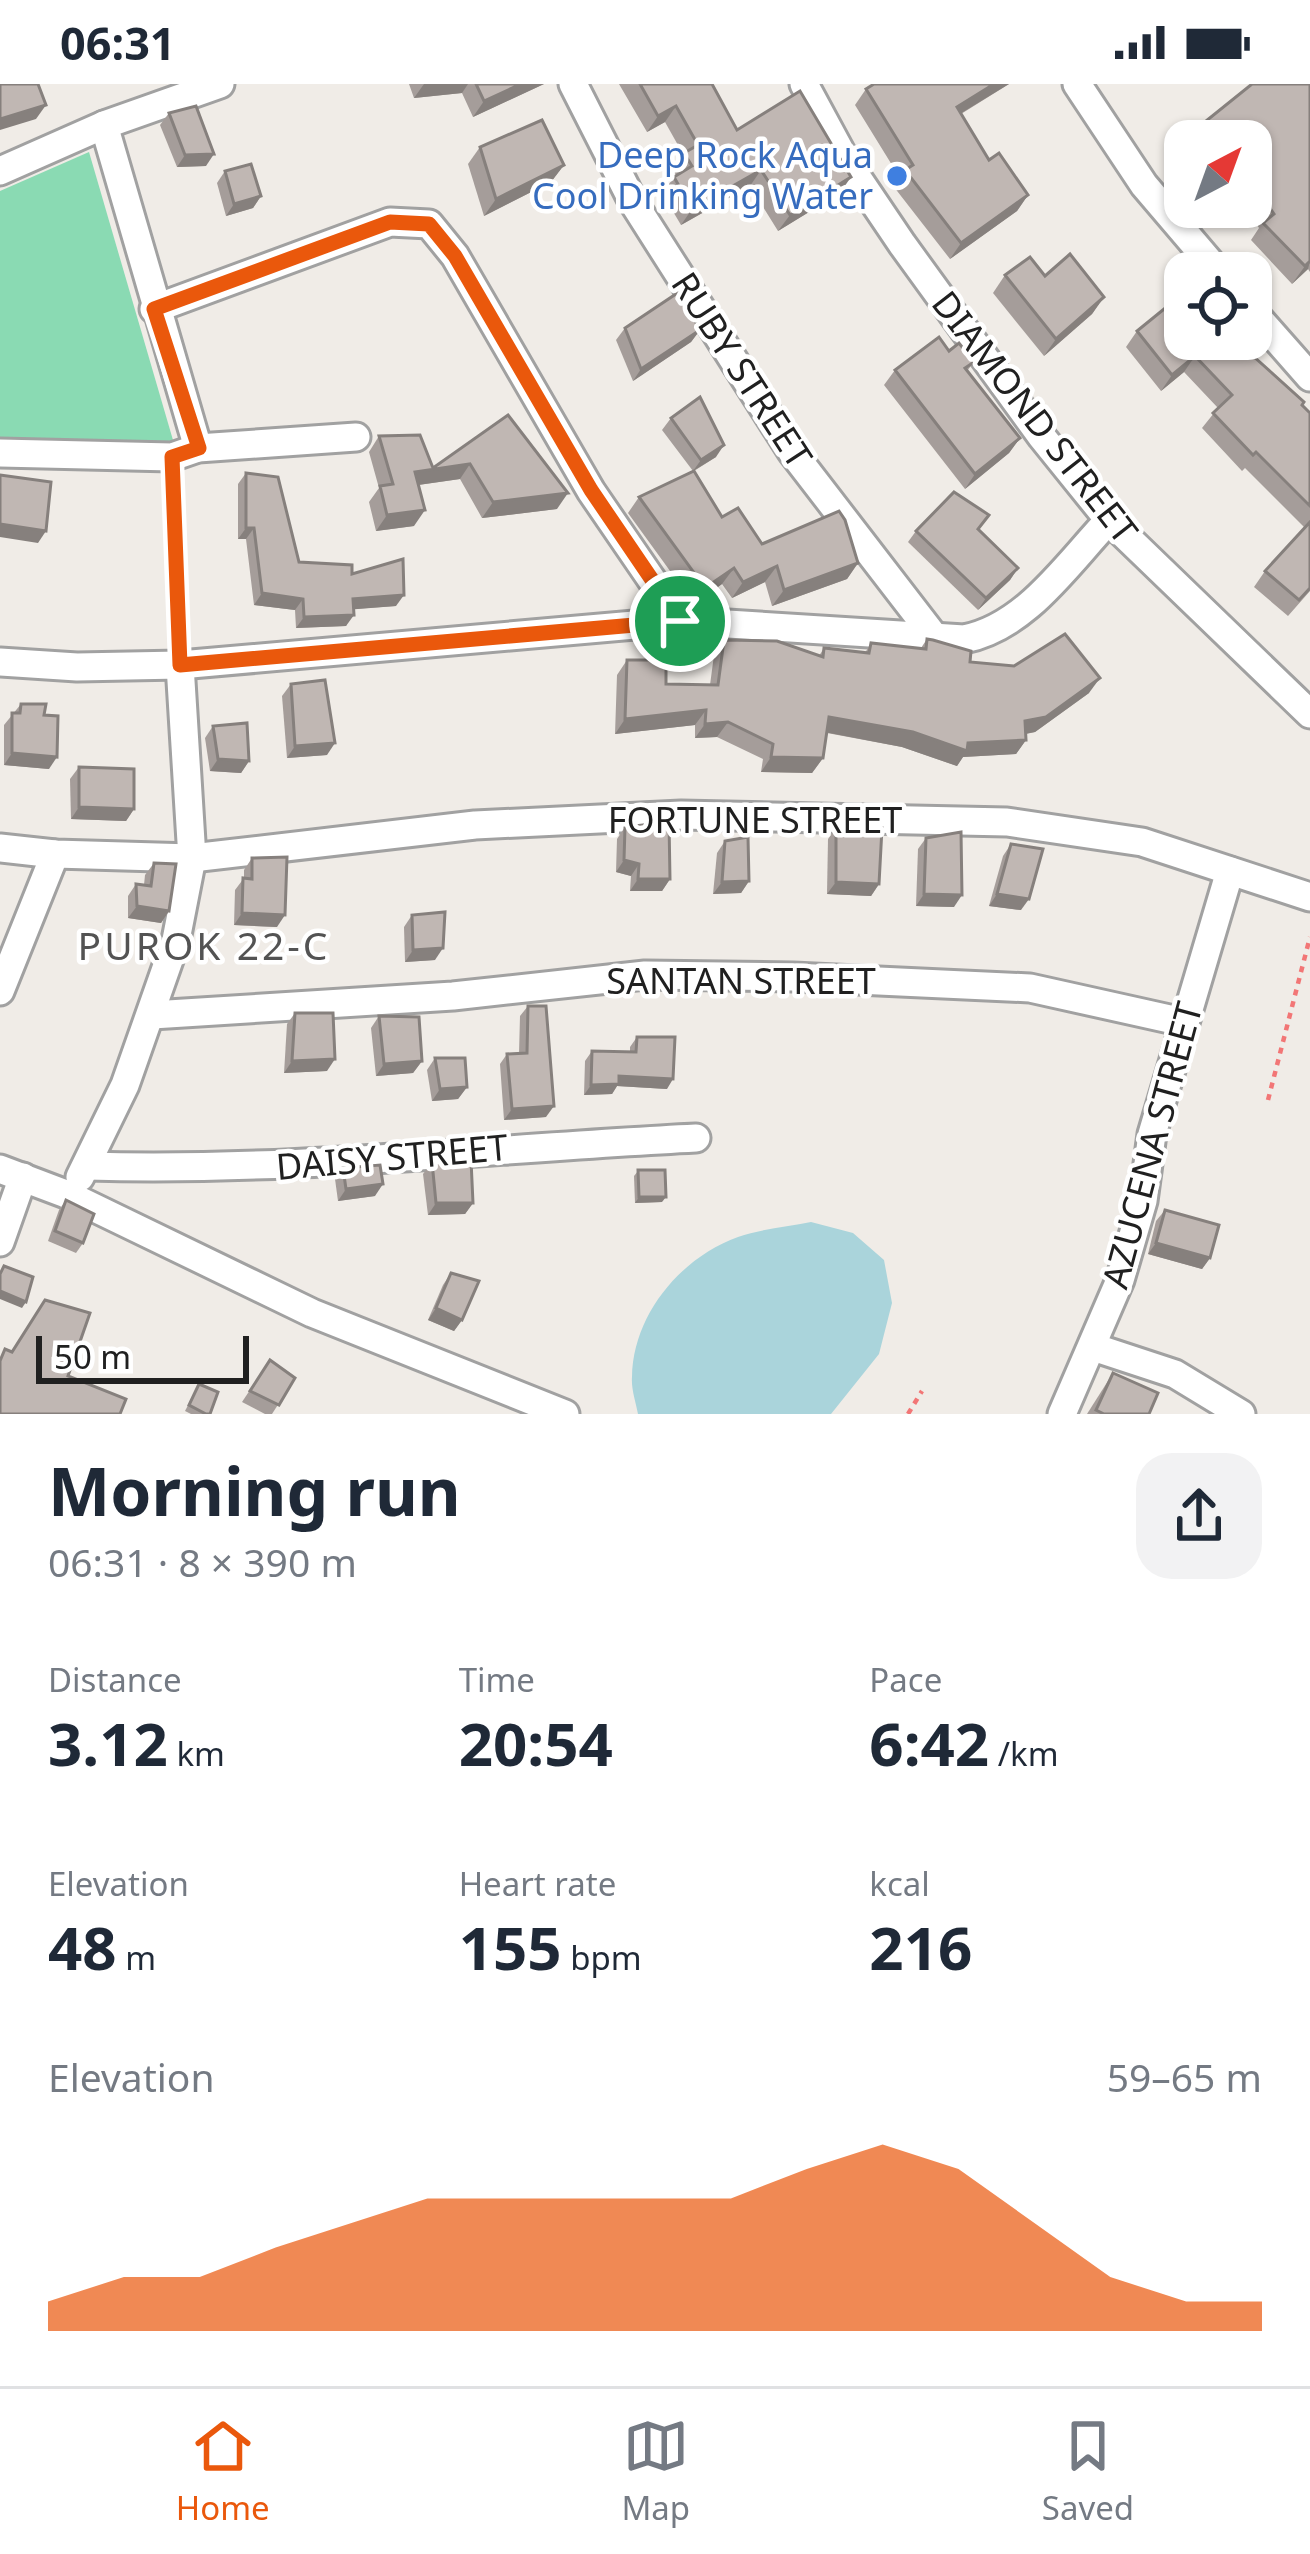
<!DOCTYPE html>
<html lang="en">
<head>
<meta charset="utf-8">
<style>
	:root { --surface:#fff; --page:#f2f2f3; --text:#1f2937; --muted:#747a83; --line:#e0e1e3; --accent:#ea580c }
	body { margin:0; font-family:"Noto Sans",sans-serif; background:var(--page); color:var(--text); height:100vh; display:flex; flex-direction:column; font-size:45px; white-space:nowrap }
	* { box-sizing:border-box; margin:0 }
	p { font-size:39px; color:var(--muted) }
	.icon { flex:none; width:66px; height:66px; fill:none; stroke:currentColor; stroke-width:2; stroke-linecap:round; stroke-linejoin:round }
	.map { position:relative; height:1330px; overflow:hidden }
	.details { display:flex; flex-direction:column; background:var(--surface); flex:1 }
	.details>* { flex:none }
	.needle { width:78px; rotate:41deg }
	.controls { position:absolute; left:1164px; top:36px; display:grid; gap:24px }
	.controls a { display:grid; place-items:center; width:108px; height:108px; border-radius:24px; background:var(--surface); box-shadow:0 3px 9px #0004; font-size:60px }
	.scale { position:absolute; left:36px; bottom:30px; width:213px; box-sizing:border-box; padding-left:12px; border:6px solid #202020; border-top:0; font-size:33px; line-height:42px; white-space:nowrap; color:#202020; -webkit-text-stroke:9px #fff; paint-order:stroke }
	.pin { position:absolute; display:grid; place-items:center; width:102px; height:102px; color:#fff; margin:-51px; border:6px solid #fff; border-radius:50%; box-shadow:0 3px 12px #0007 }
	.round { display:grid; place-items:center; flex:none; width:126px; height:126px; border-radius:36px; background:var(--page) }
	.head { display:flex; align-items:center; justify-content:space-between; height:204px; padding:0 48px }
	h1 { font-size:66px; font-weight:700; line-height:90px }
	.stats { display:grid; grid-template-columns:repeat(3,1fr); gap:18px; height:204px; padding:12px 48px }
	.stats div { display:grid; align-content:center }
	.stats b { font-size:60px; font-weight:700 }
	.stats small { font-size:33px; font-weight:400 }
	.stats p { font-size:33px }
	.chart { height:336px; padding:24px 48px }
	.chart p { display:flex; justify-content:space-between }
	.chart svg { width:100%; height:216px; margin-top:12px; fill:var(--accent); opacity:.7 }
	.status { display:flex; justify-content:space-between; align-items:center; height:84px; padding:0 60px; background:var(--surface); direction:ltr }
	.status svg { height:33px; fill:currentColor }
	.menu { display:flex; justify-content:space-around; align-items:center; height:168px; border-top:3px solid var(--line); background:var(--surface); font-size:33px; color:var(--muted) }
	.menu a { display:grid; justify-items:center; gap:6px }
	.menu .active { color:var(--accent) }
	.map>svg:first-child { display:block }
	.pitch { fill:#8adab3 }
	.water { fill:#aad4db }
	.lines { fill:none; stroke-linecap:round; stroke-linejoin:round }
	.lane-casing { stroke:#a1a1a1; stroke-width:20 }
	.street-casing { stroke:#a1a1a1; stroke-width:33 }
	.path { stroke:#f27676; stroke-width:4.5; stroke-dasharray:6 6; stroke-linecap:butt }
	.lane { stroke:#fff; stroke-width:14 }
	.street { stroke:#fff; stroke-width:27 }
	.wall { fill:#a59d9a }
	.shaded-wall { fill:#86807d }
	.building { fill:#c0b7b3; stroke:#86807d; stroke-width:3 }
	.route-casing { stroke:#fff; stroke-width:24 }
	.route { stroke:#ea580c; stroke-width:15 }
	.shop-dot { fill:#3f7fe0; stroke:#fff; stroke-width:4.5 }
	.labels { text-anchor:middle; stroke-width:9; stroke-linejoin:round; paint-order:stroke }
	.shop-label { font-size:36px; fill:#366cbe; stroke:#fff; text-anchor:end }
	.street-label { font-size:36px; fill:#202020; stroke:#fff }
	.neighbourhood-label { font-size:39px; letter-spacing:3px; fill:#535353; stroke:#fff }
</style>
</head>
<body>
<div class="status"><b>06:31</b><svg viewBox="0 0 49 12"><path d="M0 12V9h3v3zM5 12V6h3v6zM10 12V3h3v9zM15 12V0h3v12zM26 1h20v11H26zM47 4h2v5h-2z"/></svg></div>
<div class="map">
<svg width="1310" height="1330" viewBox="0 0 1310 1330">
	<rect width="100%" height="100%" fill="#f0ece7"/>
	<!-- pitch -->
	<path class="pitch" d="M89 68 175 363 0 362V107Z"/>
	<!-- water -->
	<path class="water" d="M811 1138 853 1149 884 1176 892 1219 879 1270 831 1330H638C636 1319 631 1305 632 1293 633 1231 680 1174 738 1153 760 1145 787 1143 811 1138Z"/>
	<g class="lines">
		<defs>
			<path id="lane" d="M172 373 180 581"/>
			<g id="street">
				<path d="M573 0 633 118 792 368 936 555"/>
				<path d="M804 0 844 74 902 160 1042 353 1109 436 1310 630"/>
				<path d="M1077 0 1144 101 1219 189"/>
				<path d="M104 41 198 364"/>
				<path d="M0 87 104 41 220 0"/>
				<path d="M154 225 390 138 429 140 455 172 591 407 680 537"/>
				<path d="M1251 226 1310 293"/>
				<path d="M0 369 172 373 198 364 356 353"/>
				<path d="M0 578 77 583 180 581 680 537 964 555C1026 543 1067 480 1109 436"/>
				<path d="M0 764 55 770 192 774 475 741 681 731 1007 738 1142 758 1310 813"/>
				<path d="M0 907 55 770"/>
				<path d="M152 931 453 912 645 891 793 893 1030 904 1183 938"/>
				<path d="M88 1082C292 1088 493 1064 696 1054"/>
				<path d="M0 1085 66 1110 312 1229 565 1330"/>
				<path d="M80 1093 125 1001 176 856 192 774 180 581"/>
				<path d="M0 1158 23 1093"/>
				<path d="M1093 1263 1175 1290 1241 1330"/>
				<path d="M1062 1330 1120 1196 1143 1117 1152 1050 1230 787"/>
			</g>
		</defs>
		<!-- lane casing -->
		<use href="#lane" class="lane-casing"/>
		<!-- street casing -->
		<use href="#street" class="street-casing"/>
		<!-- path -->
		<g class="path">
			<path d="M1268 1016 1310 853"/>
			<path d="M908 1330 922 1307"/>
		</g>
		<!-- lane -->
		<use href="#lane" class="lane"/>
		<!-- street -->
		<use href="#street" class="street"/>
	</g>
	<!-- wall -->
	<g class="wall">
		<path d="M409 0H544L473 33 462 9 414 14Z"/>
		<path d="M619 0H712L737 46 840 109 778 147 750 102 681 141 662 109 676 91 673 85 683 70 665 38 647 48Z"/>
		<path d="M1009 0 961 30 989 76 1028 111 1017 127 950 175 894 103 900 94 855 21 866 5Z"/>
		<path d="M1310 0V188L1308 185 1292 200 1251 156 1259 144 1246 123H1251V57H1196L1194 54 1206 37Z"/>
		<path d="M169 29 206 82 177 83 160 41Z"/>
		<path d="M480 63 564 81 551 98 484 132 468 80Z"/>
		<path d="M225 87 261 112 253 124 226 132 217 99Z"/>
		<path d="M1005 191 1045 192 1104 213 1092 230 1044 272 993 209Z"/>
		<path d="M625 244 700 246 691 258 633 297 616 256Z"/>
		<path d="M1137 247 1252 271 1310 329V507L1288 532 1254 503 1265 487 1305 444 1245 384 1242 387 1202 344 1218 324 1184 288 1161 307 1126 263Z"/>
		<path d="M949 267 974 278 967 287 1020 354 1009 369 965 405 884 301 895 286Z"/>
		<path d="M508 331 557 425 482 434 460 395 418 401 414 442 376 447 369 418 379 404 369 368 379 352 433 384Z"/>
		<path d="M671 334 716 373 694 387 722 433 762 460 858 479 847 495 772 522 765 498 732 514 722 500 694 520 628 429 639 413 693 387 662 346Z"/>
		<path d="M246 389 299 478 396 522 354 525 346 542 296 544 295 526 254 521 246 455H238V400Z"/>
		<path d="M979 446 1018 484 1010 496 978 526 908 458 916 447Z"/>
		<path d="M927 555 970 578 1089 609 1035 648 1026 650V656L1016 670 963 673 957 682 902 663 827 649 823 674 812 689 761 688 763 675 717 653 695 654V641L615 650 617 591 627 576 666 600 710 601 714 571 724 556 819 572 824 564 865 569 871 559 921 564Z"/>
		<path d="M291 600 327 671 287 674 282 612Z"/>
		<path d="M21 620 44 631 49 685 4 681V641Z"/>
		<path d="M213 642 249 677 241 689 210 687 205 654Z"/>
		<path d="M79 683 134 725 126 737 71 735 70 695Z"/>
		<path d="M625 743 670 795 662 807H630L631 792 616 788 617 755Z"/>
		<path d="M836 744 879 800 871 812 827 810 828 755Z"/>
		<path d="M926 754 954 823 916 822 918 765Z"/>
		<path d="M725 757 749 797 741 809 713 810 717 769Z"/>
		<path d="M1011 760 1021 826 989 822 1003 772Z"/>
		<path d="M252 774 277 843 234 841 235 806 244 794V786Z"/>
		<path d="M154 779 169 827 161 839 128 834V812L136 800 144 801 145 791Z"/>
		<path d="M412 831 435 876 405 878 404 843Z"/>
		<path d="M528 922 546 1033 504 1036 500 980 507 970H519L520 932Z"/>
		<path d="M295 929 327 987 284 989 287 940Z"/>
		<path d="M379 932 422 977 413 989 376 992 371 944Z"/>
		<path d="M637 953 667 1005 617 1002 612 1010 584 1011 585 977 592 967 630 968V963Z"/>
		<path d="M435 974 467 1003 458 1015 432 1017 427 986Z"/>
		<path d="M432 1078 473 1119 465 1130 428 1131 423 1090Z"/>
		<path d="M343 1084 375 1112 338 1117 335 1095Z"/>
		<path d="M638 1087 662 1118 635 1119 634 1092Z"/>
		<path d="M66 1116 83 1159 76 1169 48 1157 59 1126Z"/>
		<path d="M1165 1126 1210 1174 1202 1185 1148 1170 1156 1137Z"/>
		<path d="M451 1189 462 1236 454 1247 428 1236 443 1201Z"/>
		<path d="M270 1276 295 1294 272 1330H265L242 1318Z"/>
		<path d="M1113 1289 1149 1330H1087Z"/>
		<path d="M199 1300 210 1330H191L185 1327Z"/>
	</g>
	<!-- shaded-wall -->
	<g class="shaded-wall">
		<path d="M424 0H468L462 9 414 14Z"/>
		<path d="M521 0H544L473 33 484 17Z"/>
		<path d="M994 0H1009L945 39 957 23Z"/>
		<path d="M46 21 36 35 0 46V35Z"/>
		<path d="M676 22 665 38 647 48 658 32Z"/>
		<path d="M214 70 206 82 177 83 185 71Z"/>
		<path d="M564 81 551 98 484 132 496 115Z"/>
		<path d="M761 86 750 102 681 141 692 125Z"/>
		<path d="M851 93 840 109 778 147 790 131Z"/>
		<path d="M1028 111 1017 127 950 175 961 159Z"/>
		<path d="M261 112 253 124 226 132 234 120Z"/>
		<path d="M1310 177 1308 185 1292 200 1305 182Z"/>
		<path d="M1104 213 1092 230 1044 272 1056 255Z"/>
		<path d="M700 246 691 258 633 297 641 285Z"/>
		<path d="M1195 272 1184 288 1161 307 1172 291Z"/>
		<path d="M1020 354 1009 369 965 405 975 390Z"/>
		<path d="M724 361 716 373 693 387 701 376Z"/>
		<path d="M470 380 460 395 404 403 415 388Z"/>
		<path d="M568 409 557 425 482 434 493 418Z"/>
		<path d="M425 426 414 442 376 447 387 431Z"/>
		<path d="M0 440 46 447 38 459 0 453Z"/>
		<path d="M246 444H254L246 455H238Z"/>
		<path d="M858 479 847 495 772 522 784 506Z"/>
		<path d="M777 482 765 498 732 514 743 498Z"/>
		<path d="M734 484 722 500 694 520 705 504Z"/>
		<path d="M1018 484 1010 496 978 526 986 514Z"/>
		<path d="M262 509 303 515 295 526 254 521Z"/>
		<path d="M404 511 396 522 345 526 353 515Z"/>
		<path d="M354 531 346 542 296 544 304 533Z"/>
		<path d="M1100 594 1089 609 1035 648 1014 652 1025 637Z"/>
		<path d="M706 626 695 641 615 650 625 635Z"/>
		<path d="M829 633 968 659 1026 656 1016 670 963 673 957 682 902 663 819 647Z"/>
		<path d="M728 638 717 653 695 654 705 640Z"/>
		<path d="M335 659 327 671 287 674 295 662Z"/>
		<path d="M12 669 57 673 49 685 4 681Z"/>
		<path d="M771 673 823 674 812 689 761 688Z"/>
		<path d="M218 675 249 677 241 689 210 687Z"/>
		<path d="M79 723 134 725 126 737 71 735Z"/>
		<path d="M624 776 639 780 631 792 616 788Z"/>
		<path d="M638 795H670L662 807H630Z"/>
		<path d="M749 797 741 809 713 810 722 798Z"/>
		<path d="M836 798 879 800 871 812 827 810Z"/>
		<path d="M924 810 962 811 954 823 916 822Z"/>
		<path d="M997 810 1029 815 1021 826 989 822Z"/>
		<path d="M137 822 169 827 161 839 128 834Z"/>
		<path d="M242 829 285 831 277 843 234 841Z"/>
		<path d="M443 864 435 876 405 878 413 866Z"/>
		<path d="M335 975 327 987 284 989 292 977Z"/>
		<path d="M422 977 413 989 376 992 384 980Z"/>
		<path d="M619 992 673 995 667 1005 617 1002 612 1010 584 1011 591 1001Z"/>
		<path d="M467 1003 458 1015 432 1017 440 1005Z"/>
		<path d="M554 1022 546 1033 504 1036 512 1025Z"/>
		<path d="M383 1100 375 1112 338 1117 346 1105Z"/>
		<path d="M639 1113H666L662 1118 635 1119Z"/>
		<path d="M436 1119H473L465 1130 428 1131Z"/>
		<path d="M1156 1159 1210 1174 1202 1185 1148 1170Z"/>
		<path d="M0 1207 26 1218 22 1224 0 1215Z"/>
		<path d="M436 1224 462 1236 454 1247 428 1236Z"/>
	</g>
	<!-- building -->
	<g class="building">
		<path d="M0 0H38L46 21 0 35Z"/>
		<path d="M476 0H521L484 17Z"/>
		<path d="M640 0H712L737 46 800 7 851 93 790 131 761 86 692 125 674 93 692 82 684 69 698 61 676 22 658 32Z"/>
		<path d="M874 0H994L957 23 989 76 999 69 1028 111 961 159 905 86 913 81 866 5Z"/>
		<path d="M1252 0H1310V177L1305 182 1263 139 1274 130 1251 96V57H1221L1206 37Z"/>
		<path d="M196 22 214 70 185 71 169 29Z"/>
		<path d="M542 36 564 81 496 115 480 63Z"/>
		<path d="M251 80 261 112 234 120 225 87Z"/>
		<path d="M1070 170 1104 213 1056 255 1005 191 1030 173 1045 192Z"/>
		<path d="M679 208 700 246 641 285 625 244Z"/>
		<path d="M1185 208V255H1239L1252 271 1304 318 1302 321 1310 329V422L1256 368 1253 371 1213 329 1232 311 1195 272 1172 291 1137 247Z"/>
		<path d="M939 253 949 267 959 259 974 278 965 284 1020 354 975 390 895 286Z"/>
		<path d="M700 313 724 361 701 376 671 334Z"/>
		<path d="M508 331 568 409 493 418 470 380 415 388 425 426 387 431 380 402 393 400 379 352 420 351 433 384Z"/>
		<path d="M694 387 722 433 738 424 762 460 839 427 845 436 858 479 784 506 777 482 743 498 734 484 705 504 639 413Z"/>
		<path d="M246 389 278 393 299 478 352 481V490L403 475 404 511 353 515 354 531 304 533 303 515 262 509 254 444H246Z"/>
		<path d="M0 391 51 398 46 447 0 440Z"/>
		<path d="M954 408 989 431 978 445 1018 484 986 514 916 447Z"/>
		<path d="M1310 438V504L1299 516 1265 487Z"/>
		<path d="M1065 550 1100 594 1046 633 1025 637 1026 656 968 659 967 667 913 648 829 633 823 674 771 673 773 660 728 638 705 640 706 626 625 635 627 576H666V600L718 601 724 556 777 557 823 573 824 564 869 569 871 559 926 565 927 555 933 556 971 567 970 578 1014 582Z"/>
		<path d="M325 596 335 659 295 662 291 600Z"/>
		<path d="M21 620H46L44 631 58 632 57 673 12 669V629H20Z"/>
		<path d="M247 639 249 677 218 675 213 642Z"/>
		<path d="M79 683 134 685V725L79 723Z"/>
		<path d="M669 738 670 795H638L639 780 624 776 625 743Z"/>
		<path d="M836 744H882L879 800 836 798Z"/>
		<path d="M961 748 962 811 924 810 926 754Z"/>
		<path d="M748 753 749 797 722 798 725 757Z"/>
		<path d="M1011 760 1043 765 1029 815 997 810Z"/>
		<path d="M287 773 285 831 242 829 243 794 252 795V774Z"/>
		<path d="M154 779 176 780 169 827 137 822 136 800 151 802Z"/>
		<path d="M445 828 443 864 413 866 412 831Z"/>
		<path d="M528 922H546L554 1022 512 1025 507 970 527 969Z"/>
		<path d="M295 929H333L335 975 292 977Z"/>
		<path d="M379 932 419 933 422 977 384 980Z"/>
		<path d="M637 953H675L673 995 619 992V1000L591 1001 592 967 636 968Z"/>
		<path d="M435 974H465L467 1003 440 1005Z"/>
		<path d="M471 1076 473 1119H436L432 1078Z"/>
		<path d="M380 1081 383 1100 346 1105 343 1084Z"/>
		<path d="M638 1086H665L666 1113H639Z"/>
		<path d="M66 1116 94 1130 83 1159 55 1147Z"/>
		<path d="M1165 1126 1219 1141 1210 1174 1156 1159Z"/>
		<path d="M4 1182 33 1193 26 1218 0 1207V1190Z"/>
		<path d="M451 1189 479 1197 462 1236 436 1224Z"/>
		<path d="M45 1216 90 1229 68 1292 126 1315 120 1330H0V1277L5 1265 12 1268Z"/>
		<path d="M270 1276 295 1294 279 1321 250 1307Z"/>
		<path d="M1113 1289 1158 1309 1149 1330H1104L1096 1326Z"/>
		<path d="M199 1300 218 1308 210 1330H206L189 1321Z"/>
	</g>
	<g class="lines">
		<defs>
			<path id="route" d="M390 138 429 140 455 172 591 406 680 537 180 581 172 373 199 364 154 225Z"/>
		</defs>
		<!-- route casing -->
		<use href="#route" class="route-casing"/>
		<!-- route -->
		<use href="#route" class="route"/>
	</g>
	<!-- markers -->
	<circle class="shop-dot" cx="897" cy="92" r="12"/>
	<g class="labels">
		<!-- shop labels -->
		<g class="shop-label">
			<text x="873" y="84">Deep Rock Aqua<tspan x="873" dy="41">Cool Drinking Water</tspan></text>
		</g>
		<!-- street labels -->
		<g class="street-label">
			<text transform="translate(742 286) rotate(57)" y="13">RUBY STREET</text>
			<text transform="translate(1035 333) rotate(52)" y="13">DIAMOND STREET</text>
			<text x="755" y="749">FORTUNE STREET</text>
			<text x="741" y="910">SANTAN STREET</text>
			<text transform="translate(1152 1061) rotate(-75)" y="13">AZUCENA STREET</text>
			<text transform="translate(392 1073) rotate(-5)" y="13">DAISY STREET</text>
		</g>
		<!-- neighbourhood labels -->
		<g class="neighbourhood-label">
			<text x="204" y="876">PUROK 22-C</text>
		</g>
	</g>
</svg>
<div class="controls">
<a><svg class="needle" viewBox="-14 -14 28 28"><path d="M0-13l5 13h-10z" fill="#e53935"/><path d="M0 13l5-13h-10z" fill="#747a83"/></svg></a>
<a><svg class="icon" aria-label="locate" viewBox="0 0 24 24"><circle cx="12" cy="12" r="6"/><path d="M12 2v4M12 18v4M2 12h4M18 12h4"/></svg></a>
</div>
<div class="scale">50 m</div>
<div class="pin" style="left:680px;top:537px;background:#1e9e55"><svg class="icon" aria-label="arrive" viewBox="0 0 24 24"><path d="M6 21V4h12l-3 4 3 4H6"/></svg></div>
</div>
<section class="details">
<div class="head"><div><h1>Morning run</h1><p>06:31 · 8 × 390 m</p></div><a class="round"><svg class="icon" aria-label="share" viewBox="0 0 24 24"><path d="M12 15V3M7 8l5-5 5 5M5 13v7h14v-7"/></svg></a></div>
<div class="stats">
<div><p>Distance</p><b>3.12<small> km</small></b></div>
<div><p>Time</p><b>20:54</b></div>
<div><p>Pace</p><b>6:42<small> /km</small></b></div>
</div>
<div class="stats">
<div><p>Elevation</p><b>48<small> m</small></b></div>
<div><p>Heart rate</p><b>155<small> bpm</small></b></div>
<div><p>kcal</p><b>216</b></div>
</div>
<div class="chart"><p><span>Elevation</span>59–65 m</p>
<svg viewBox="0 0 160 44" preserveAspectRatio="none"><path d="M0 44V38L10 33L20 33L30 27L40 22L50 17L60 17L70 17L80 17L90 17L100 11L110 6L120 11L130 22L140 33L150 38L160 38V44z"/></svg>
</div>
</section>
<nav class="menu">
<a class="active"><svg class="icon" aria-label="home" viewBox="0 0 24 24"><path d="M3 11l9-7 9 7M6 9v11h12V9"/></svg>Home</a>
<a><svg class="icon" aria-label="map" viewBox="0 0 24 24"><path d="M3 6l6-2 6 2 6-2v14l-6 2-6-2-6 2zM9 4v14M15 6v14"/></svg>Map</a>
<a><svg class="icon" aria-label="saved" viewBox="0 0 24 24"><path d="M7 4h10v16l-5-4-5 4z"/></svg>Saved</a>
</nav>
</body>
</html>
